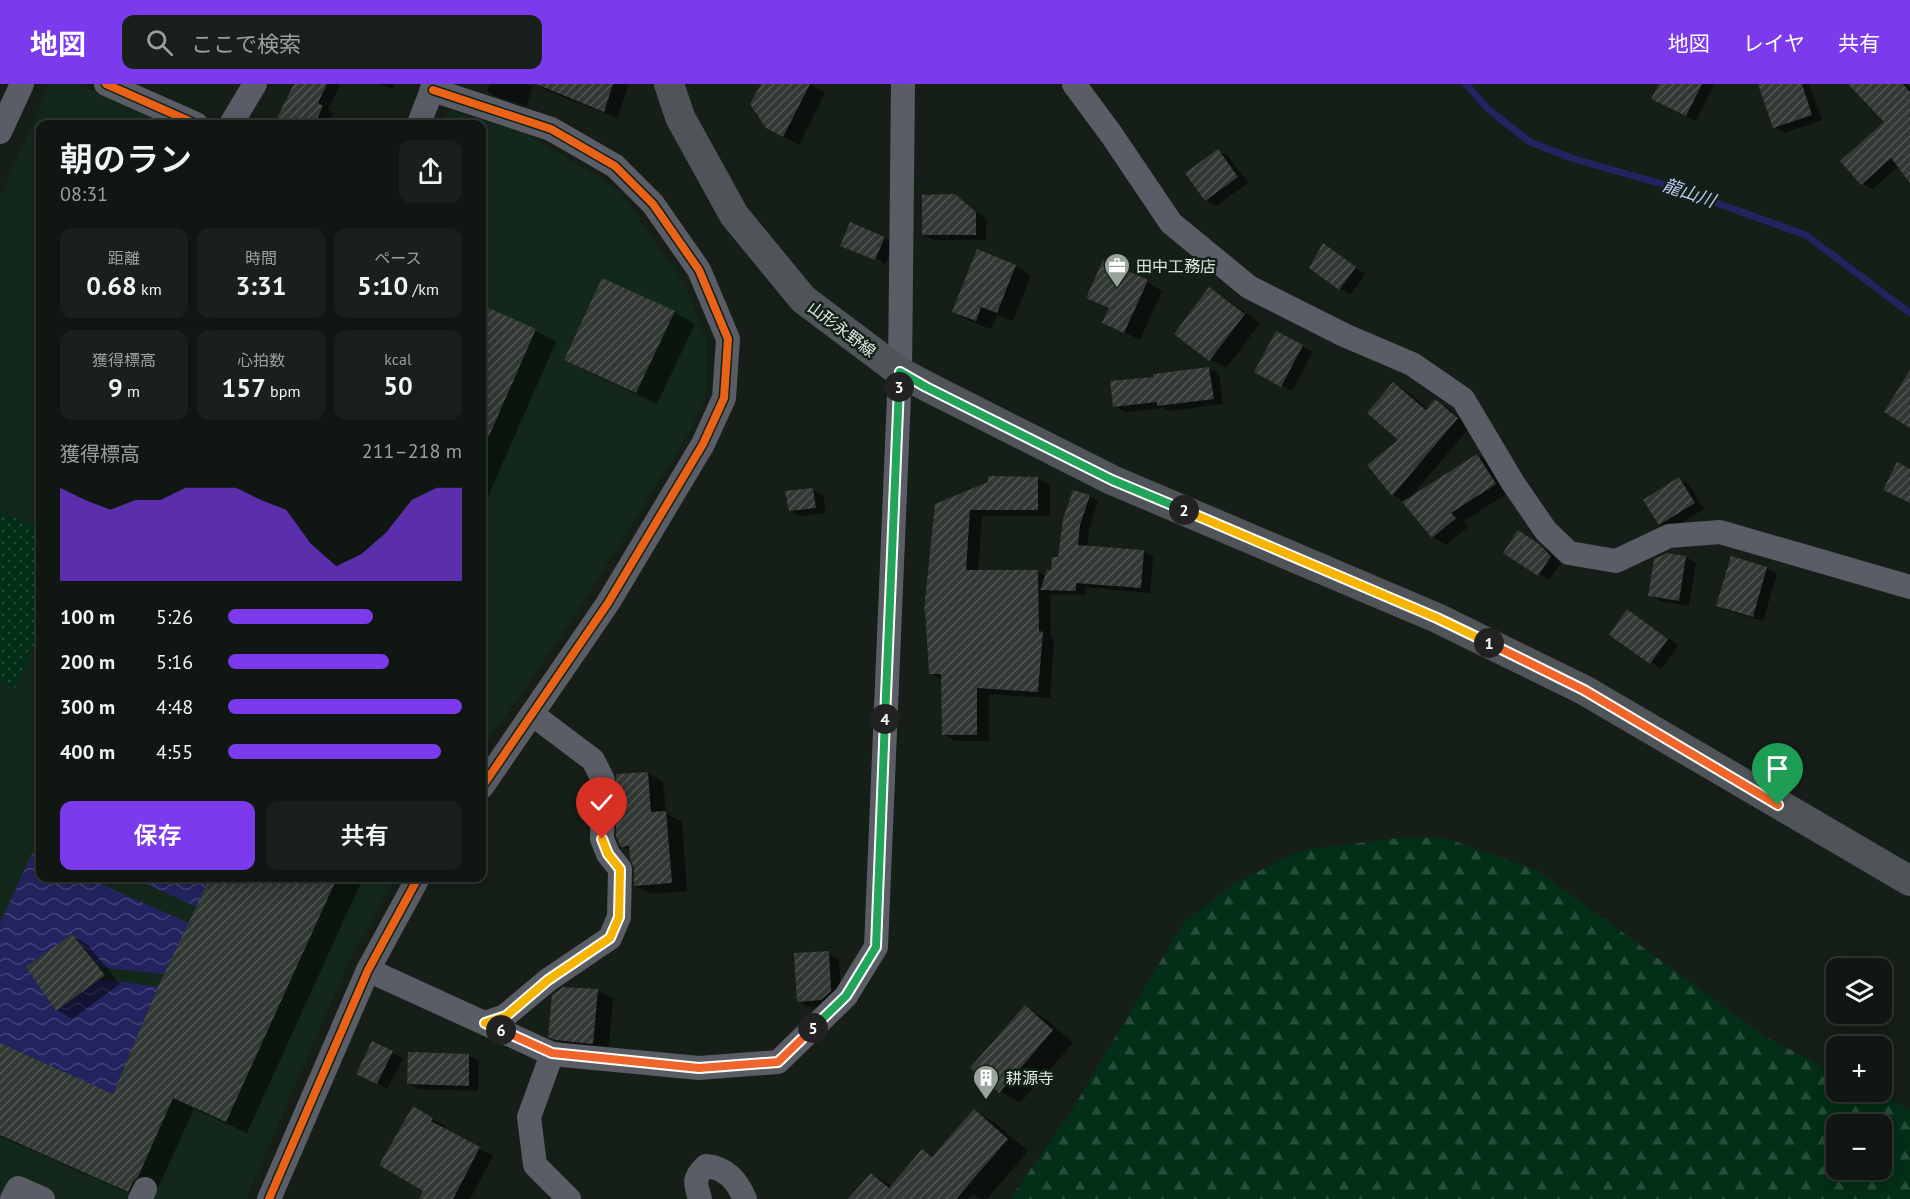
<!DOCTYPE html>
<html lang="ja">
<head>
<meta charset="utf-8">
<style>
	:root { --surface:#101612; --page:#191f1b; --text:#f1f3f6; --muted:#9c9f9f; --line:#303532; --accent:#7c3aed }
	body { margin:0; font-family:"PT Sans","Noto Sans JP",sans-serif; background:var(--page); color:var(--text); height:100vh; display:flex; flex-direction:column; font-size:22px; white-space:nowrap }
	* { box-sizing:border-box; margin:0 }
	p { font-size:20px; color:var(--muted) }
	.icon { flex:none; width:33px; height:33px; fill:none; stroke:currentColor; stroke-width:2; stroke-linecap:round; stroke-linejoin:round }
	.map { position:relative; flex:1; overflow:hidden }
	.side { position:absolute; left:36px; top:36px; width:450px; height:762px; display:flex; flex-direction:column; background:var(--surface); border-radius:12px; box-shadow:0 3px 15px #0003,0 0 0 2px var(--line) }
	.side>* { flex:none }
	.buttons { position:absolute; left:1826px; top:874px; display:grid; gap:12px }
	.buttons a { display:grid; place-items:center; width:66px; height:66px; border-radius:12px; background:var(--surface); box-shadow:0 3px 15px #0003,0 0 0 2px var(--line); font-size:30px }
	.pin { position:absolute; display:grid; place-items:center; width:51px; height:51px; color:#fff; margin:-62px -26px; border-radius:50% 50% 50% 0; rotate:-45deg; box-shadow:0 0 6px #0007 }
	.pin .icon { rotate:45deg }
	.km { position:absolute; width:30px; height:30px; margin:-15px; border-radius:50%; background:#222; color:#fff; font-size:16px; line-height:30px; text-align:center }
	.round { display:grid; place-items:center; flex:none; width:63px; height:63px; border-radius:12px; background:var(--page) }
	.headline { display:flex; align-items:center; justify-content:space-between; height:102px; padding:0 24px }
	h1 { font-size:33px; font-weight:600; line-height:45px }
	.figures { display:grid; grid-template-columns:repeat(3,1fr); gap:9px; height:102px; padding:6px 24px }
	.figures div { display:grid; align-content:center; border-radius:12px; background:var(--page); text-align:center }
	.figures b { font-size:26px; font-weight:600 }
	.figures small { font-size:16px; font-weight:400 }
	.figures p { font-size:16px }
	.chart { height:168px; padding:12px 24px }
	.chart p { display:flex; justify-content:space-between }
	.chart svg { width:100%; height:108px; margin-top:6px; fill:var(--accent); opacity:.7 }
	.action { display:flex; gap:12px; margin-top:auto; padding:12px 24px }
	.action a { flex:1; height:69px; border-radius:12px; background:var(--accent); color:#fff; font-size:24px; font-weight:600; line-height:69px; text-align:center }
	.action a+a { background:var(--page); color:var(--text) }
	ul { padding:0 24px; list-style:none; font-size:20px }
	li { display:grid; grid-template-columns:96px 72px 1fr; align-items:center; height:45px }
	li i { height:15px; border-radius:8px; background:var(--accent) }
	header { display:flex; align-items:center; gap:36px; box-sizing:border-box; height:84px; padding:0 30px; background:var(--accent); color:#fff }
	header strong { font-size:28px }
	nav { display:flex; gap:33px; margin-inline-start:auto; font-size:21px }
	.search { width:420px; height:54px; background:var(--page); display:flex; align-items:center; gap:15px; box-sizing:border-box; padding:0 21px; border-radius:12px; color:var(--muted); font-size:22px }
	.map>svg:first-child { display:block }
	.built { fill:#13281b }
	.grass { fill:url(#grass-dots) }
	.forest { fill:url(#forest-firs); fill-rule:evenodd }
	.water { fill:url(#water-waves) }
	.shadow { fill:#0007 }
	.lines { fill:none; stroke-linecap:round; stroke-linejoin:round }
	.stream { stroke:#232360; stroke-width:7 }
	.building { fill:url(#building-hatch) }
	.minor { stroke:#5a5d65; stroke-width:24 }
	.major { stroke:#4f5459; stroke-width:30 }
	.cycleway-casing { stroke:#122117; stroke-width:11 }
	.cycleway { stroke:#ea6118; stroke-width:8 }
	.split-1-casing { stroke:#fff; stroke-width:12 }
	.split-2-casing { stroke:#fff; stroke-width:12 }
	.split-3-casing { stroke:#fff; stroke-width:12 }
	.split-4-casing { stroke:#fff; stroke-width:12 }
	.split-5-casing { stroke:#fff; stroke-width:12 }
	.split-6-casing { stroke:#fff; stroke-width:12 }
	.split-7-casing { stroke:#fff; stroke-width:12 }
	.split-1 { stroke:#f0652b; stroke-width:8 }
	.split-2 { stroke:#f5b400; stroke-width:8 }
	.split-3 { stroke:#22a559; stroke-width:8 }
	.split-4 { stroke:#22a559; stroke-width:8 }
	.split-5 { stroke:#22a559; stroke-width:8 }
	.split-6 { stroke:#f0652b; stroke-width:8 }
	.split-7 { stroke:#f5b400; stroke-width:8 }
	.labels { text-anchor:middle; stroke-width:5; stroke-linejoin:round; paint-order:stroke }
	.poi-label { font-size:16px; fill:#e0eae3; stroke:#122117; text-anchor:start }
	.street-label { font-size:16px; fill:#e0eae3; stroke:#122117 }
	.water-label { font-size:18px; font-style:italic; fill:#bec5ee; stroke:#122117 }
</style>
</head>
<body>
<header>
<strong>地図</strong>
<div class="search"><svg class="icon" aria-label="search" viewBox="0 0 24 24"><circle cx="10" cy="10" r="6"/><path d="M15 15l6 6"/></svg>ここで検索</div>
<nav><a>地図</a><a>レイヤ</a><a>共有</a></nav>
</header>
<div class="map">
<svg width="1910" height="1115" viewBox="0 0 1910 1115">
	<defs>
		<pattern id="grass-dots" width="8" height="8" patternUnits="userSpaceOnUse" patternTransform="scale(1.5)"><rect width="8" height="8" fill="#032e17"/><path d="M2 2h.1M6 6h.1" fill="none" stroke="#274c39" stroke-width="1.8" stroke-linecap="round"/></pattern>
		<pattern id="forest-firs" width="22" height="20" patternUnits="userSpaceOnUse" patternTransform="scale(1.5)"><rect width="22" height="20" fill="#032e17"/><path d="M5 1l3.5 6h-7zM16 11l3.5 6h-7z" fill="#274c39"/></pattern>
		<pattern id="water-waves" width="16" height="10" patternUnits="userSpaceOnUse" patternTransform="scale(1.5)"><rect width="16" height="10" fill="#232360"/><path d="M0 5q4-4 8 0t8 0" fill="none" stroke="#434377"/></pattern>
		<pattern id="building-hatch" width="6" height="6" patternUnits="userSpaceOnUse" patternTransform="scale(1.5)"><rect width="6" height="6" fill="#323834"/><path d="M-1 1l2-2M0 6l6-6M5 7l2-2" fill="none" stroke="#4f5551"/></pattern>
	</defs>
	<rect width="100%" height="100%" fill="#161e18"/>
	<!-- built -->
	<g class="built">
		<path d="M52 0H78L169 40H40V794H395L348 879 246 1115H0V112L50 1Z"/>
		<path d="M450 26 524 48 619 106 685 200 707 258V307L690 348 572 536 482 666V40H440Z"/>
	</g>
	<!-- grass -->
	<path class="grass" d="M0 427 40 445V546L15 604 0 598Z"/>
	<!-- forest -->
	<path class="forest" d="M1399 754H1445L1537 786 1767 954 1836 989V1008H1874L1910 1026V1115H1010L1072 1026 1184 838 1235 799 1302 766ZM1836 1041H1881V1086H1836Z"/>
	<!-- water -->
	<g class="water">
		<path d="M32 769 40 773V794H87L189 839 164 890 99 883 72 850 26 883 56 927 99 895 159 903 123 986 144 1024 0 959V840Z"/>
		<path d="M132 794H210L197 823Z"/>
	</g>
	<!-- shadow -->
	<g class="shadow">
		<path d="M295 0H340L328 26 333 29 327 40H275Z"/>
		<path d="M379 0H394L393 5Z"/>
		<path d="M490 0H527L532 3 527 22 497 13 487 7Z"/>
		<path d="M536 0H629L617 34 548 7Z"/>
		<path d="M762 0H809L825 9 799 61 783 52Z"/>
		<path d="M1660 0H1714L1696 37 1663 21Z"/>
		<path d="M1768 0H1809L1822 36 1785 49 1775 43Z"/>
		<path d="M1851 0H1906L1910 4V91L1899 82 1872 105 1862 99 1886 38Z"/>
		<path d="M1218 67 1228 72 1248 99 1216 122 1206 116Z"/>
		<path d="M955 112 986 135V156H933L923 151Z"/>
		<path d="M885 154 895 160 885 181 882 180 883 178 842 161Z"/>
		<path d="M1333 167 1365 190 1350 211 1311 184Z"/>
		<path d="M1015 182 1031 191 1013 237 997 231 991 245 970 237 954 228Z"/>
		<path d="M1147 198 1162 207 1140 256 1104 238 1110 225 1088 213Z"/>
		<path d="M1210 205 1225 214 1260 239 1226 284 1210 275Z"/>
		<path d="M482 222 535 246 556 258 482 426Z"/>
		<path d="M674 228 695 240 657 320 586 287 566 275Z"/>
		<path d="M1277 249 1313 268 1292 307 1256 288Z"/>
		<path d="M1209 284 1219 290 1223 320 1169 327 1163 324 1125 328 1115 322 1155 294Z"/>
		<path d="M1393 300 1406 307 1428 325 1435 317 1448 324 1470 343 1409 415 1477 371 1490 379 1509 408 1464 437 1468 443 1446 461 1433 453 1404 418 1393 411 1401 356Z"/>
		<path d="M1038 394 1050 401V432H982L978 487H1037L1046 492 1053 487 1089 412 1098 417 1089 446 1087 463 1144 468 1153 473 1150 509 1085 503V511L1050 510 1051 554 1054 556 1050 614 989 610V657H955L943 650V596L931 589 936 421Z"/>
		<path d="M1679 395 1689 401 1704 425 1670 446 1660 440Z"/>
		<path d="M812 405 823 411 826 429 801 432 790 426Z"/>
		<path d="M1528 454 1549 467 1561 479 1549 496 1505 469Z"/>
		<path d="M1667 470 1686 473 1696 479 1689 522 1660 517 1650 511Z"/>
		<path d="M1767 484 1777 490 1763 537 1728 527 1718 521Z"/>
		<path d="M1637 533 1678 561 1661 585 1611 551Z"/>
		<path d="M648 689 663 698 666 729 682 738 687 807 651 810 635 801 636 785 631 767 622 762Z"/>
		<path d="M212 794H363L247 1049 194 1025 158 1104 153 1110 141 1115 0 1052V960L113 1012Z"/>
		<path d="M72 852 88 861 120 900 72 935 57 926Z"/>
		<path d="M828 869 839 875 841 913 832 921 808 923 798 917Z"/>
		<path d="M597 906 613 915 608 968 565 961 550 952Z"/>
		<path d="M1025 923 1046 935 1073 959 1020 1019 1000 1007Z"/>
		<path d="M373 959 403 974 387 1005 366 993Z"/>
		<path d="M410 970 469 971 479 977 478 1007 419 1005 409 1000Z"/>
		<path d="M414 1024 446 1043 444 1046 493 1072 470 1115H421L425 1107Z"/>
		<path d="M974 1027 995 1039 1028 1067 987 1115H981L973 1110 968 1115H858L872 1090 892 1102 923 1067 934 1073Z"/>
	</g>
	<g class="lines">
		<!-- stream -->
		<path class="stream" d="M1466 0 1488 25 1530 58 1574 75 1669 102 1806 151 1910 229"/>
	</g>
	<!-- building -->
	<g class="building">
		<path d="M294 0H327L318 19 323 22 315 40H274Z"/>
		<path d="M536 0H613L604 28Z"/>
		<path d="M761 0H810L783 53 766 44 750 20Z"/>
		<path d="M1659 0H1702L1686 32 1651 15Z"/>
		<path d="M1758 0H1802L1812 31 1773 44Z"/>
		<path d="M1848 0H1903L1910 8V99L1891 74 1861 101 1840 77 1884 38Z"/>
		<path d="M1218 65 1238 93 1205 117 1185 89Z"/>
		<path d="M955 110 976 128V151H922V111Z"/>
		<path d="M850 138 885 153 875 176 840 162Z"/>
		<path d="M1323 159 1356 183 1339 206 1309 184Z"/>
		<path d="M977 165 1016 181 997 229 981 223 976 237 952 228Z"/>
		<path d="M1103 176 1148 196 1124 249 1102 239 1109 224 1086 214Z"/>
		<path d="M602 194 675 227 636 309 564 276Z"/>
		<path d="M1209 203 1245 230 1209 277 1174 250Z"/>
		<path d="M482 221 536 245 482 368Z"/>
		<path d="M1276 247 1303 261 1281 303 1254 288Z"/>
		<path d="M1209 283 1214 315 1157 322V318L1113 323 1110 297 1153 293V290Z"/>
		<path d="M1910 286V344L1884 328Z"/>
		<path d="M1393 298 1426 326 1435 315 1458 334 1392 412 1367 381 1398 356 1367 329Z"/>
		<path d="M1477 370 1496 400 1451 429 1456 434 1432 454 1402 418Z"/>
		<path d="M1897 378 1910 385V419L1883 406Z"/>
		<path d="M988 392 1038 393V426H970L966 486H1038L1039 547 1043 548 1038 608 977 604V651H942L941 590H929L925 526H924L935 420 988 398Z"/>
		<path d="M1679 393 1695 419 1659 441 1643 416Z"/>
		<path d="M813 404 816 424 789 427 785 407Z"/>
		<path d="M1073 406 1090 411 1080 441 1078 461 1144 466 1141 504 1076 499V507L1040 506 1047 486H1051L1052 473H1058L1063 435Z"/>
		<path d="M1518 446 1539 460 1551 472 1538 492 1503 469Z"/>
		<path d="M1667 469 1686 472 1679 517 1648 512 1654 475Z"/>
		<path d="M1731 472 1767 483 1753 533 1716 522Z"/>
		<path d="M1627 525 1668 555 1650 580 1609 551Z"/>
		<path d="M648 688 651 728 666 727 672 799 634 802V785L630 774 629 762 621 763 616 752V690Z"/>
		<path d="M210 794H337L226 1038 173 1014 138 1093 133 1098 128 1108 0 1051V959L113 1010 158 903Z"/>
		<path d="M72 850 105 891 56 927 26 883Z"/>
		<path d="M829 867 831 907 821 916 797 918 794 869Z"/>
		<path d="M563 903 598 905 593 960 556 956 548 953 552 911Z"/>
		<path d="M1025 921 1053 946 999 1009 970 984Z"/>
		<path d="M372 957 393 967 377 1000 356 990Z"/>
		<path d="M408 968 469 970V1002L407 1000Z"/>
		<path d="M413 1022 433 1034 431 1037 480 1063 453 1115H419L423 1107 379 1081Z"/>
		<path d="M974 1025 1008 1055 956 1115H848L871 1089 889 1104 922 1065 932 1073Z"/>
	</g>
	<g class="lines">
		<!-- minor -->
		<g class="minor">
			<path d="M106 0 196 40"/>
			<path d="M1074 0 1111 50 1171 139 1249 203 1344 251 1412 280 1463 315 1513 399 1546 447 1569 469 1616 477 1669 452 1720 448 1910 503"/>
			<path d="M433 6 551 45 615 82 653 120 699 186 728 255 724 314 703 360 608 519 482 703"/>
			<path d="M231 40 255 0"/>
			<path d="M419 40C422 30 432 9 433 0"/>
			<path d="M0 48 22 0"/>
			<path d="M368 886 552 970 699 984 778 978 846 912 876 863 900 288 903 0"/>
			<path d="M485 939 505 932 548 896 610 854 619 833 620 785 608 770 602 755 603 696 593 676 532 630"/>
			<path d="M552 970 529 1033 535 1081 569 1115"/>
			<path d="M12 1115 18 1104 43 1115"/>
			<path d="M140 1115 145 1105"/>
			<path d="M269 1115 368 886 418 794"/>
			<path d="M700 1115C695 1099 693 1094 706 1082 727 1084 737 1097 745 1115"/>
		</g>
		<!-- major -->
		<path class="major" d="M669 0 680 33 734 131 803 215 900 288 926 302 1112 396 1437 534 1584 606 1910 797"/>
		<defs>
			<g id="cycleway">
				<path d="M106 0 196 40"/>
				<path d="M433 6 551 45 615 82 653 120 699 186 728 255 724 314 703 360 608 519 482 703"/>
				<path d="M269 1115 368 886 418 794"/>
			</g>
		</defs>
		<!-- cycleway casing -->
		<use href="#cycleway" class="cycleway-casing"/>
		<!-- cycleway -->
		<use href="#cycleway" class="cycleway"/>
	</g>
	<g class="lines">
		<defs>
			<path id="split-1" d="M1489 559 1584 606 1778 721"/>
			<path id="split-2" d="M1184 426 1437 534 1489 559"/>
			<path id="split-3" d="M899 303 900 288 926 303 1112 396 1184 426"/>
			<path id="split-4" d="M885 635 899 303"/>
			<path id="split-5" d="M813 944 846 912 876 863 885 635"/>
			<path id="split-6" d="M501 946 552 969 699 984 778 978 813 944"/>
			<path id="split-7" d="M501 946 485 939 506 932 548 896 610 854 619 833 620 785 608 770 602 755"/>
		</defs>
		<!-- split-1 casing -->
		<use href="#split-1" class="split-1-casing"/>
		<!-- split-2 casing -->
		<use href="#split-2" class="split-2-casing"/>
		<!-- split-3 casing -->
		<use href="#split-3" class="split-3-casing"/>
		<!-- split-4 casing -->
		<use href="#split-4" class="split-4-casing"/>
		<!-- split-5 casing -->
		<use href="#split-5" class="split-5-casing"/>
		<!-- split-6 casing -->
		<use href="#split-6" class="split-6-casing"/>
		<!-- split-7 casing -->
		<use href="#split-7" class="split-7-casing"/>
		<!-- split-1 -->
		<use href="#split-1" class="split-1"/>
		<!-- split-2 -->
		<use href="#split-2" class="split-2"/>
		<!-- split-3 -->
		<use href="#split-3" class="split-3"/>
		<!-- split-4 -->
		<use href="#split-4" class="split-4"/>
		<!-- split-5 -->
		<use href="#split-5" class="split-5"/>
		<!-- split-6 -->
		<use href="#split-6" class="split-6"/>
		<!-- split-7 -->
		<use href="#split-7" class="split-7"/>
	</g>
	<!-- icons -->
	<defs>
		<symbol id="office-pin" viewBox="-11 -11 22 30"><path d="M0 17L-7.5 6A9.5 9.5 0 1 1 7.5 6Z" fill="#99a39c" stroke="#122117"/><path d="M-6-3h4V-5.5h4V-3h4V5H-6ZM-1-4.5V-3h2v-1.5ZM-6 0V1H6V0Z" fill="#fff"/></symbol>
		<symbol id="building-pin" viewBox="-11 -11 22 30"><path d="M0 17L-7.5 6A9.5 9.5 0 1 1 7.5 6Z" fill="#99a39c" stroke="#122117"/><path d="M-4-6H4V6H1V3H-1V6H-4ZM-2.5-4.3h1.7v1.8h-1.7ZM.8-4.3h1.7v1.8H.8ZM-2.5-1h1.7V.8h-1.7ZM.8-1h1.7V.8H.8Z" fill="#fff"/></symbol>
	</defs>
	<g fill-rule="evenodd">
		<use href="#office-pin" x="1102" y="167" width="30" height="40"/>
		<use href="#building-pin" x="971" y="979" width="30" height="40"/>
	</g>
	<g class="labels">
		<!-- poi labels -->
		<g class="poi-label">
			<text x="1136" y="188">田中工務店</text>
			<text x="1006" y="1000">耕源寺</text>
		</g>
		<!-- street labels -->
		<g class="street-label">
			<text transform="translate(842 245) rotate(37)" y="6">山形永野線</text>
		</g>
		<!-- water labels -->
		<g class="water-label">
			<text transform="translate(1689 109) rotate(19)" y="6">龍山川</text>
		</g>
	</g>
</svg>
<div class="buttons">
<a><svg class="icon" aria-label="layers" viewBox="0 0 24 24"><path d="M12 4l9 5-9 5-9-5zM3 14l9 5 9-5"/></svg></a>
<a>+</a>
<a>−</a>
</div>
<div class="pin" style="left:1778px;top:721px;background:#1e9e55"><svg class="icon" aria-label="arrive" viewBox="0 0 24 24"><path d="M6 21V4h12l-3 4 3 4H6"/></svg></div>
<div class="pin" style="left:602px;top:755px;background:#d93025"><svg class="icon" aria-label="check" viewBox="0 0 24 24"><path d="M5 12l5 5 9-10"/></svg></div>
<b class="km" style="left:1489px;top:559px">1</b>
<b class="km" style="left:1184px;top:426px">2</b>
<b class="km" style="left:899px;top:303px">3</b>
<b class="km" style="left:885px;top:635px">4</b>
<b class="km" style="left:813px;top:944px">5</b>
<b class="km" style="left:501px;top:946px">6</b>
<section class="side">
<div class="headline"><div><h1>朝のラン</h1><p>08:31</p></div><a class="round"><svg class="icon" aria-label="share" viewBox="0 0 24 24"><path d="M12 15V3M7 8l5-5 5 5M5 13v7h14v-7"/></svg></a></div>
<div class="figures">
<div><p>距離</p><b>0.68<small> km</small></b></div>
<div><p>時間</p><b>3:31</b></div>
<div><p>ペース</p><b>5:10<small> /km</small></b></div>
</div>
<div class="figures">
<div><p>獲得標高</p><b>9<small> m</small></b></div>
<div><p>心拍数</p><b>157<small> bpm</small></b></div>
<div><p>kcal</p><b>50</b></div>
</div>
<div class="chart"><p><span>獲得標高</span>211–218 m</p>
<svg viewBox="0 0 160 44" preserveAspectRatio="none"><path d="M0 44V6L10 11L20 15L30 11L40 11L50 6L60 6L70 6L80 11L90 15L100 29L110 38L120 33L130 24L140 11L150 6L160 6V44z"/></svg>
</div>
<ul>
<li><b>100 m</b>5:26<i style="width:62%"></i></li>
<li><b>200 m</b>5:16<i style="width:69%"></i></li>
<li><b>300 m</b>4:48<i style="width:100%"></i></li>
<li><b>400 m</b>4:55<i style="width:91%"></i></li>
</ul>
<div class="action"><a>保存</a><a>共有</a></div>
</section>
</div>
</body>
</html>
